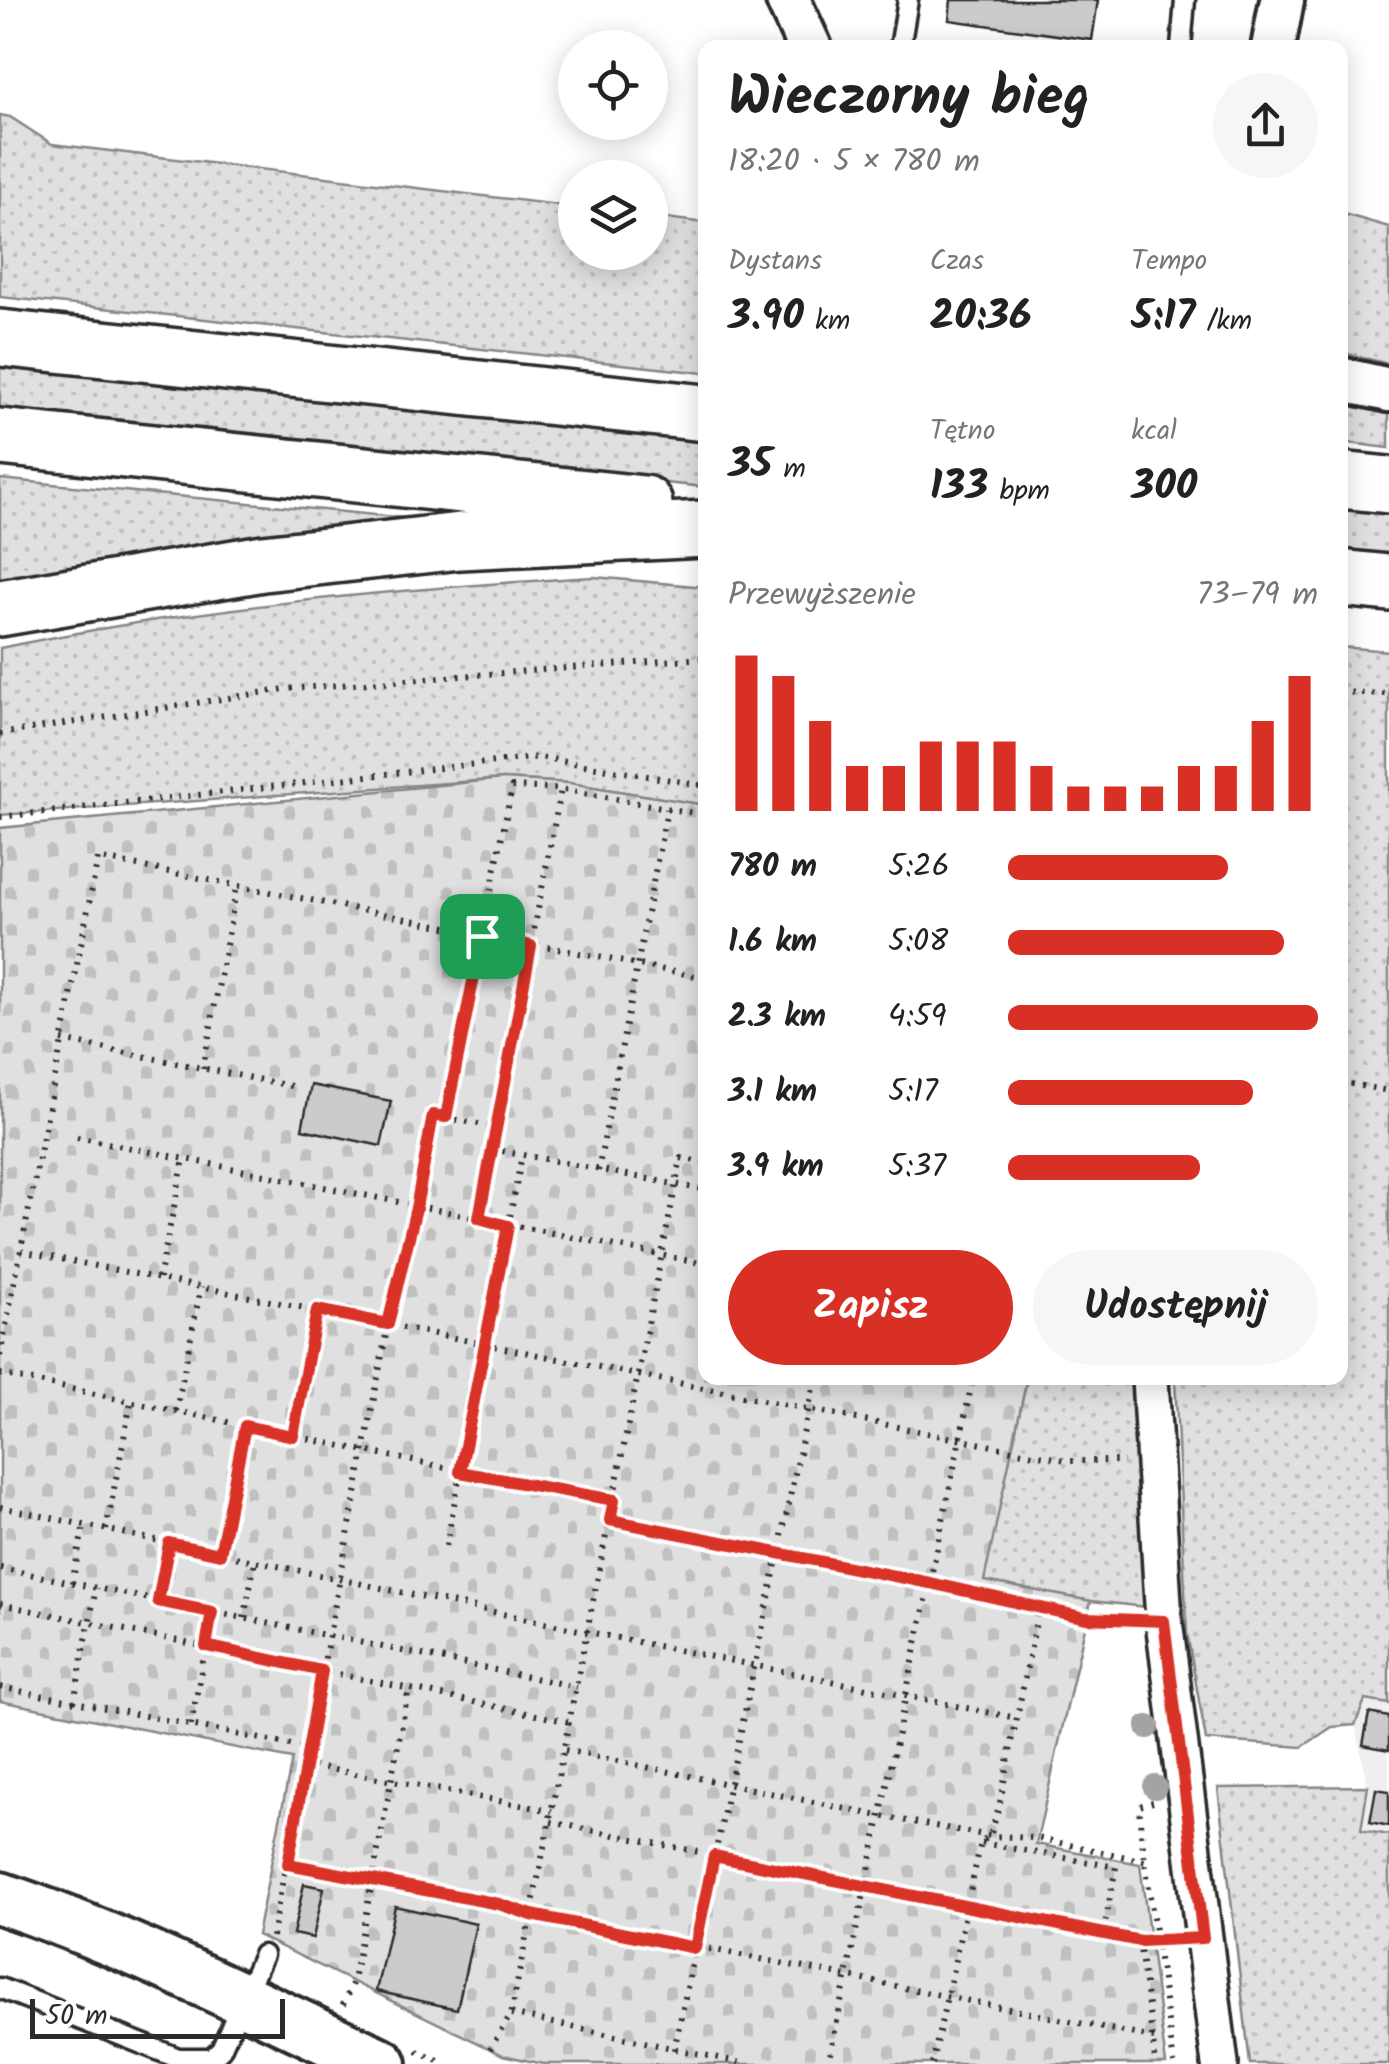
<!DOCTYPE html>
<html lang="pl">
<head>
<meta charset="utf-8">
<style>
	:root { --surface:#fff; --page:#f6f6f6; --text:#222; --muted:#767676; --accent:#d93025 }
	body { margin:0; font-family:Kalam,sans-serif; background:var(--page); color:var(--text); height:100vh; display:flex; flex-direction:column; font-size:38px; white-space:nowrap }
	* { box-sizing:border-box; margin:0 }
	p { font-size:32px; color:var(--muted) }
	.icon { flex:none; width:55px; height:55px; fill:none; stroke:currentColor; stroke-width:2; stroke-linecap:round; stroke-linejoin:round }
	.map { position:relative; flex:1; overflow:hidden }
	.side { position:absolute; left:698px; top:40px; width:650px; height:1345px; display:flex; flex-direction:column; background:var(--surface); border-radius:20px; box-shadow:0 5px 25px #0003 }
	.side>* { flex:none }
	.controls { position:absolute; left:558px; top:30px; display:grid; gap:20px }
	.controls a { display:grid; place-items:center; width:110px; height:110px; border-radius:50%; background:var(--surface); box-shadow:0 5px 25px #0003; font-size:50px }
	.scale { position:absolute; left:30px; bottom:25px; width:255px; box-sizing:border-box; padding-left:10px; border:5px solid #2b2b2b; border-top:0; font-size:28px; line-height:35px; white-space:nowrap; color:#2b2b2b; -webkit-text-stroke:8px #fff; paint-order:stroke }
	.pin { position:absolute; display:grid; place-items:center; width:85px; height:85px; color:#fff; margin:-42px; border-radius:20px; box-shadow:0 5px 15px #0006 }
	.round { display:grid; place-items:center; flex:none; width:105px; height:105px; border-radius:52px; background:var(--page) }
	.headline { display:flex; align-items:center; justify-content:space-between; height:170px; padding:0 30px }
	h1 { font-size:55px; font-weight:700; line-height:75px }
	.metrics { display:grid; grid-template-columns:repeat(3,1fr); gap:15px; height:170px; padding:10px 30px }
	.metrics div { display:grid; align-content:center }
	.metrics b { font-size:42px; font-weight:700 }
	.metrics small { font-size:28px; font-weight:400 }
	.metrics p { font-size:28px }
	.chart { height:280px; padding:20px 30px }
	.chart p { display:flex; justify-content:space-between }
	.chart svg { width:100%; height:180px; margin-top:10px; stroke:var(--accent); stroke-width:6 }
	.primary-button { display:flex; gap:20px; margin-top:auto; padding:20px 30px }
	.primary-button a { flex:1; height:115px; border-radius:60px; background:var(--accent); color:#fff; font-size:40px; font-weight:700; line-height:115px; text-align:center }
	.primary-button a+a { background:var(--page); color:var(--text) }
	ul { padding:0 30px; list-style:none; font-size:32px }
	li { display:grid; grid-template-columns:160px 120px 1fr; align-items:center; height:75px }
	li i { height:25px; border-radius:12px; background:var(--accent) }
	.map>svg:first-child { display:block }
	.built { fill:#efefef }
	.grass { fill:url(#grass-dots); stroke:#868686; stroke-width:2.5 }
	.cemetery { fill:url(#cemetery-stones); stroke:#868686; stroke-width:2.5 }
	.building { fill:#cbcbcb; stroke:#2b2b2b; stroke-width:2.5 }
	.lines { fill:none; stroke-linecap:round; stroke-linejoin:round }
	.service-casing { stroke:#2b2b2b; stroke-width:25 }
	.minor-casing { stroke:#2b2b2b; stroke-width:42 }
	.tertiary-casing { stroke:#2b2b2b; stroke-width:50 }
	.secondary-casing { stroke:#2b2b2b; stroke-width:58 }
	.motorway-casing { stroke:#2b2b2b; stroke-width:62 }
	.path { stroke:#2b2b2b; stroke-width:6; stroke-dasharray:2.5 8; stroke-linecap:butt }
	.service { stroke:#fff; stroke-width:18 }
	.minor { stroke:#fff; stroke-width:35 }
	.tertiary { stroke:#fff; stroke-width:42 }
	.secondary { stroke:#fff; stroke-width:50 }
	.motorway { stroke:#fff; stroke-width:55 }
	.tree { fill:#a3a3a3 }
	.route-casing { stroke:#fff; stroke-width:20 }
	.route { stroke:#d93025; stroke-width:12 }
</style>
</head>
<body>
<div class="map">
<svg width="1389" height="2064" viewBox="0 0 1389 2064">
	<defs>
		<pattern id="grass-dots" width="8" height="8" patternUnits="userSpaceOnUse" patternTransform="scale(2.5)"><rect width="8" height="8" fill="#e0e0e0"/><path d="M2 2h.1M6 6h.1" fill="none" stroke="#c0c0c0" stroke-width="1.8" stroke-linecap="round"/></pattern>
		<pattern id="cemetery-stones" width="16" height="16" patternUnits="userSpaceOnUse" patternTransform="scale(2.5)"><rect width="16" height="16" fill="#e0e0e0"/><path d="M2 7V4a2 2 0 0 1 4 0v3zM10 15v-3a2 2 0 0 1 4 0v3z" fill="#c0c0c0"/></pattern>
	</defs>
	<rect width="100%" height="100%" fill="#fff"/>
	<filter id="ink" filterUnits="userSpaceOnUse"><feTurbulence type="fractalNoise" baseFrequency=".01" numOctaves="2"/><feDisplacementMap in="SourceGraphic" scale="20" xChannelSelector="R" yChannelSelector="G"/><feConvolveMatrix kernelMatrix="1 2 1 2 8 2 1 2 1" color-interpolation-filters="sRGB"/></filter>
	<g filter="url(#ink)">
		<!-- built -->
		<path class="built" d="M1364 1700 1389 1704V1835L1361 1830 1368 1786 1355 1725Z"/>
		<!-- grass -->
		<g class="grass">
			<path d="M0 115 10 117 52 144 575 207V252H650V216L705 223V373L0 297Z"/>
			<path d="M1340 213 1389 227V364L1344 353 1340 348Z"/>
			<path d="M0 355 705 428V487L0 415Z"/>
			<path d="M1340 400 1389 413V448L1340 442Z"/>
			<path d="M0 479 437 521 76 566 0 583Z"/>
			<path d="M1340 495 1389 500V560L1340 554Z"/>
			<path d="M594 577 705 587V805L569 783 503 779 0 815V648C193 607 397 589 594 577Z"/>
			<path d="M1340 647 1389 651V1704L1365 1700 1355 1725 1332 1727 1302 1747 1206 1740 1187 1633 1175 1378H1340Z"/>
			<path d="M1027 1378H1137L1146 1607 1091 1601 983 1581Z"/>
			<path d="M1368 1786 1361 1830 1389 1835V2064H1250L1218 1788Z"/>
		</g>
		<!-- cemetery -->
		<path class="cemetery" d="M503 779 569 783 705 805V1378H1027L984 1581 1091 1601 1036 1844 1140 1864 1166 2064H543L503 2055 257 1935 292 1759 0 1701V828Z"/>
		<!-- building -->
		<g class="building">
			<path d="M951 0H1098L1092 40 949 20Z"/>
			<path d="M311 1085 391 1101 381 1146 302 1129Z"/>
			<path d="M1369 1713 1389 1717V1750L1363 1745Z"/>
			<path d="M1376 1789 1389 1791V1826L1370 1822Z"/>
			<path d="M304 1884 324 1888 313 1938 293 1934Z"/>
			<path d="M395 1906 476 1924 457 2009 376 1991Z"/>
		</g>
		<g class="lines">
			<defs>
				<g id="service">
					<path d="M900 48 908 0"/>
					<path d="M1181 48 1185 0"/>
					<path d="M0 1988 178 2058H211L221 2049 263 1955"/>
				</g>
				<path id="minor" d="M1150 1378 1164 1621 1220 2064"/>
				<g id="tertiary">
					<path d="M788 0 810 48"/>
					<path d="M1273 48 1282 0"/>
					<path d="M1340 379 1389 390"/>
				</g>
				<path id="secondary" d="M0 1898C131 1942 255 2006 381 2064"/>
				<g id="motorway">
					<path d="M0 338 705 413"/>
					<path d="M0 437 644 504"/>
					<path d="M1340 480 1389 485"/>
					<path d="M1340 578 1389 583"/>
					<path d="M0 608 263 563 460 541 705 529"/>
				</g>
			</defs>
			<!-- service casing -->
			<use href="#service" class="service-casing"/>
			<!-- minor casing -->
			<use href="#minor" class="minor-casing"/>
			<!-- tertiary casing -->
			<use href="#tertiary" class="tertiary-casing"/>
			<!-- secondary casing -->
			<use href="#secondary" class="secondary-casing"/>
			<!-- motorway casing -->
			<use href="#motorway" class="motorway-casing"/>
			<!-- path -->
			<g class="path">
				<path d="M1340 692 1389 694"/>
				<path d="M0 734 285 689 705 658"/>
				<path d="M0 817 539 757 705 786"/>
				<path d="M62 1040 291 1086"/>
				<path d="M203 1069 237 886"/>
				<path d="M1340 1082 1389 1091"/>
				<path d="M446 1117 512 787 561 789 705 815"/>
				<path d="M77 1137 705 1264"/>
				<path d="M492 1149 705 1190"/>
				<path d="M598 1171 667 809"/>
				<path d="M479 1218 561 789"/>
				<path d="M21 1251 1012 1450 1071 1461H1124"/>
				<path d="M159 1279 184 1159"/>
				<path d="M0 1356 98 858 705 978"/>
				<path d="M0 1374 461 1471 614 1500"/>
				<path d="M176 1411 201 1287"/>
				<path d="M293 1436 317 1310"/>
				<path d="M0 1507 588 1632 1016 1718"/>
				<path d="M610 1521 929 1583 1087 1618 1133 1620"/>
				<path d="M106 1530 131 1402"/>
				<path d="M446 1546 522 1155"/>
				<path d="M220 1554 245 1426"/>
				<path d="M0 1568 577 1687"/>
				<path d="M72 1583 84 1525"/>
				<path d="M158 1601 169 1543"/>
				<path d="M0 1604 570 1722"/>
				<path d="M244 1618 255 1562"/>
				<path d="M0 1687 306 1748"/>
				<path d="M74 1702 96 1588"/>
				<path d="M191 1725 212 1612"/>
				<path d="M565 1750 880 1816 990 1836 1037 1838 1145 1861"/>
				<path d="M303 1764 552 1811"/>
				<path d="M1153 1802 1139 1806 1141 1833 1174 2064"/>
				<path d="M551 1822 1103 1934 1139 1941 1172 1940"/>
				<path d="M982 1843 1116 1867 1103 1934"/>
				<path d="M287 1864 1154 2038"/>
				<path d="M272 1937 388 1324 416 1208 433 1115 498 1128"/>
				<path d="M1139 1941 1156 2064"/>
				<path d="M343 2005 353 1981 409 1688"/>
				<path d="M511 2014 747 2064"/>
				<path d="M490 2049 511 2014 681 1158 705 1163"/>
				<path d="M674 2050 815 1378"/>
				<path d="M417 2051 445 2064"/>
				<path d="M828 2064 973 1378"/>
				<path d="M932 2064 981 1842 990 1836 999 1807 1039 1607"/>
			</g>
			<!-- service -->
			<use href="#service" class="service"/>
			<!-- minor -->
			<use href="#minor" class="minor"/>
			<!-- tertiary -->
			<use href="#tertiary" class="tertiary"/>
			<!-- secondary -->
			<use href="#secondary" class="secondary"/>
			<!-- motorway -->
			<use href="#motorway" class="motorway"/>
		</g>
		<!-- trees -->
		<g class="tree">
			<circle cx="1148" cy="1727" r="12"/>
			<circle cx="1155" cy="1787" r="12"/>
		</g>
	</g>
	<g class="lines" filter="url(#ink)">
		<defs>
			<path id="route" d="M482 936 531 946 479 1218 508 1226 460 1472 614 1500 610 1520 930 1583 1086 1618 1164 1621 1203 1938 1140 1941 714 1856 695 1948 532 1915 499 1904 288 1864 322 1671 206 1646 212 1612 158 1601 169 1543 220 1554 245 1426 293 1436 317 1310 388 1324 416 1208 433 1115 446 1117Z"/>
		</defs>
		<!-- route casing -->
		<use href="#route" class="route-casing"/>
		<!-- route -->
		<use href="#route" class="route"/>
	</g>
</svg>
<div class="controls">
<a><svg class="icon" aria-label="locate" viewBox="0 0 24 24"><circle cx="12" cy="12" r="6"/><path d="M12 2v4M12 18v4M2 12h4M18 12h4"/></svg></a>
<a><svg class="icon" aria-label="layers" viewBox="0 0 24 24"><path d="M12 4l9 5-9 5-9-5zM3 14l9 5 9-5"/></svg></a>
</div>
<div class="scale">50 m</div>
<div class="pin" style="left:482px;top:936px;background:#1e9e55"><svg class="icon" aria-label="arrive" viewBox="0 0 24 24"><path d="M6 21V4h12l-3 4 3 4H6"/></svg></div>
<section class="side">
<div class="headline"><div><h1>Wieczorny bieg</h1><p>18:20 · 5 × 780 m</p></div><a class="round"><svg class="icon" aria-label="share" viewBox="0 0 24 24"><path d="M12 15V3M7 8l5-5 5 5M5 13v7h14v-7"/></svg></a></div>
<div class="metrics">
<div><p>Dystans</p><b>3.90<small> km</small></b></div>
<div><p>Czas</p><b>20:36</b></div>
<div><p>Tempo</p><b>5:17<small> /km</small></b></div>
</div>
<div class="metrics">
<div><b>35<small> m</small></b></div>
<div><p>Tętno</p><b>133<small> bpm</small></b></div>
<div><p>kcal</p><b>300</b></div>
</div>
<div class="chart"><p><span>Przewyższenie</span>73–79 m</p>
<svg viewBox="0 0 160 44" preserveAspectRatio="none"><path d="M5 44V6M15 44V11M25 44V22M35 44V33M45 44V33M55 44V27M65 44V27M75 44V27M85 44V33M95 44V38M105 44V38M115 44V38M125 44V33M135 44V33M145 44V22M155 44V11"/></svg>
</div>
<ul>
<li><b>780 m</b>5:26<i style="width:71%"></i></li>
<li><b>1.6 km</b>5:08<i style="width:89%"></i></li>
<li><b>2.3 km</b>4:59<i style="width:100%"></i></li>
<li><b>3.1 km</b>5:17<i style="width:79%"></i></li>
<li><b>3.9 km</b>5:37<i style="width:62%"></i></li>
</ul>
<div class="primary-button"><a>Zapisz</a><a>Udostępnij</a></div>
</section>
</div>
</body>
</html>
